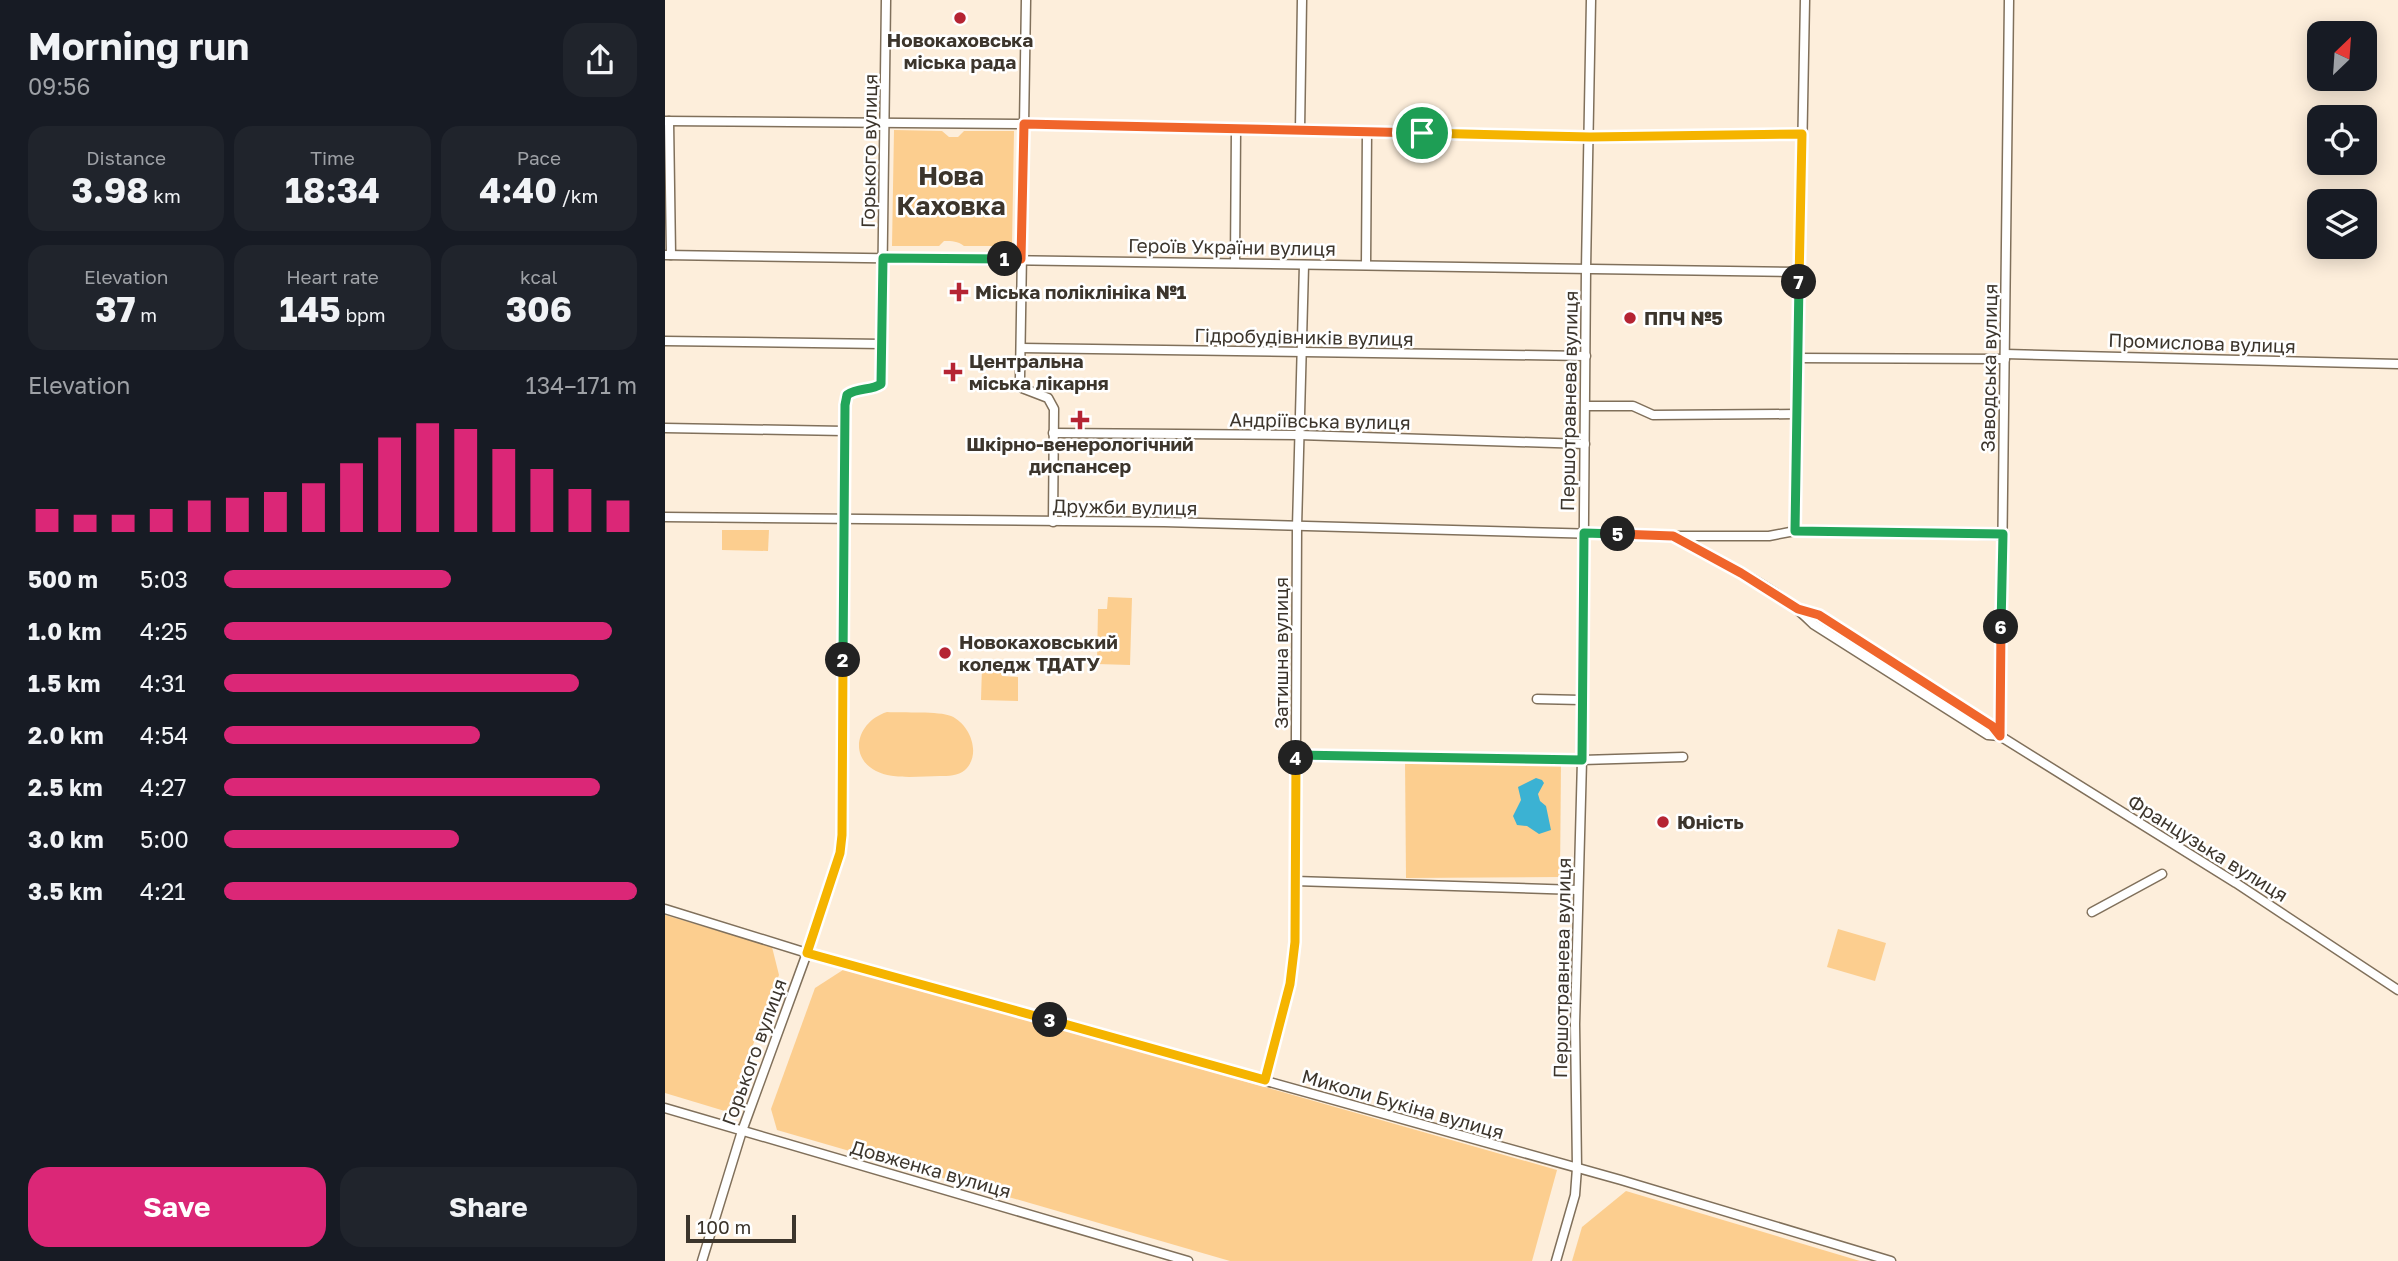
<!DOCTYPE html>
<html lang="en">
<head>
<meta charset="utf-8">
<style>
	:root { --surface:#171b24; --page:#20242c; --text:#f1f3f6; --muted:#9ea1a6; --accent:#db2777 }
	body { margin:0; font-family:"Golos Text",sans-serif; background:var(--page); color:var(--text); height:100vh; display:flex; flex-direction:column; font-size:26px; white-space:nowrap }
	* { box-sizing:border-box; margin:0 }
	p { font-size:23px; color:var(--muted) }
	.icon { flex:none; width:38px; height:38px; fill:none; stroke:currentColor; stroke-width:2; stroke-linecap:round; stroke-linejoin:round }
	.map { position:relative; flex:1; overflow:hidden }
	.panel { display:flex; flex-direction:column; background:var(--surface); width:665px }
	.panel>* { flex:none }
	.needle { width:46px; rotate:25deg }
	.buttons { position:absolute; left:1642px; top:21px; display:grid; gap:14px }
	.buttons a { display:grid; place-items:center; width:70px; height:70px; border-radius:14px; background:var(--surface); box-shadow:0 4px 18px #0003; font-size:35px }
	.scale { position:absolute; left:21px; bottom:18px; width:110px; box-sizing:border-box; padding-left:7px; border:4px solid #3c352c; border-top:0; font-size:19px; line-height:24px; white-space:nowrap; color:#3c352c; -webkit-text-stroke:5px #fff; paint-order:stroke }
	.pin { position:absolute; display:grid; place-items:center; width:60px; height:60px; color:#fff; margin:-30px; border:4px solid #fff; border-radius:50%; box-shadow:0 2px 7px #0007 }
	.km { position:absolute; width:35px; height:35px; margin:-18px; border-radius:50%; background:#222; color:#fff; font-size:19px; line-height:35px; text-align:center }
	.round { display:grid; place-items:center; flex:none; width:74px; height:74px; border-radius:21px; background:var(--page) }
	.headline { display:flex; align-items:center; justify-content:space-between; height:119px; padding:0 28px }
	h1 { font-size:38px; font-weight:700; line-height:52px }
	.metrics { display:grid; grid-template-columns:repeat(3,1fr); gap:10px; height:119px; padding:7px 28px }
	.metrics div { display:grid; align-content:center; border-radius:18px; background:var(--page); text-align:center }
	.metrics b { font-size:35px; font-weight:700 }
	.metrics small { font-size:19px; font-weight:400 }
	.metrics p { font-size:19px }
	.chart { height:196px; padding:14px 28px }
	.chart p { display:flex; justify-content:space-between }
	.chart svg { width:100%; height:126px; margin-top:7px; stroke:var(--accent); stroke-width:6 }
	.action { display:flex; gap:14px; margin-top:auto; padding:14px 28px }
	.action a { flex:1; height:80px; border-radius:21px; background:var(--accent); color:#fff; font-size:28px; font-weight:700; line-height:80px; text-align:center }
	.action a+a { background:var(--page); color:var(--text) }
	ul { padding:0 28px; list-style:none; font-size:23px }
	li { display:grid; grid-template-columns:112px 84px 1fr; align-items:center; height:52px }
	li i { height:18px; border-radius:9px; background:var(--accent) }
	main { display:flex; flex:1; min-height:0 }
	.map>svg:first-child { display:block }
	.green { fill:#fcce8f }
	.water { fill:#3bb2d3 }
	.lines { fill:none; stroke-linecap:round; stroke-linejoin:round }
	.minor-casing { stroke:#80705b; stroke-width:11 }
	.minor { stroke:#fff; stroke-width:8 }
	.split-1-casing { stroke:#fff; stroke-width:14 }
	.split-2-casing { stroke:#fff; stroke-width:14 }
	.split-3-casing { stroke:#fff; stroke-width:14 }
	.split-4-casing { stroke:#fff; stroke-width:14 }
	.split-5-casing { stroke:#fff; stroke-width:14 }
	.split-6-casing { stroke:#fff; stroke-width:14 }
	.split-7-casing { stroke:#fff; stroke-width:14 }
	.split-8-casing { stroke:#fff; stroke-width:14 }
	.split-1 { stroke:#f0652b; stroke-width:9 }
	.split-2 { stroke:#22a559; stroke-width:9 }
	.split-3 { stroke:#f5b400; stroke-width:9 }
	.split-4 { stroke:#f5b400; stroke-width:9 }
	.split-5 { stroke:#22a559; stroke-width:9 }
	.split-6 { stroke:#f0652b; stroke-width:9 }
	.split-7 { stroke:#22a559; stroke-width:9 }
	.split-8 { stroke:#f5b400; stroke-width:9 }
	.poi-dot { fill:#b52433; stroke:#fff; stroke-width:2.5 }
	.labels { text-anchor:middle; stroke-width:5; stroke-linejoin:round; paint-order:stroke }
	.poi-label { font-size:19px; font-weight:bold; fill:#3c352c; stroke:#fff; text-anchor:start }
	.street-label { font-size:19px; fill:#3c352c; stroke:#fff }
	.district-label { font-size:26px; font-weight:bold; fill:#3c352c; stroke:#fff }
</style>
</head>
<body>
<main>
<section class="panel">
<div class="headline"><div><h1>Morning run</h1><p>09:56</p></div><a class="round"><svg class="icon" aria-label="share" viewBox="0 0 24 24"><path d="M12 15V3M7 8l5-5 5 5M5 13v7h14v-7"/></svg></a></div>
<div class="metrics">
<div><p>Distance</p><b>3.98<small> km</small></b></div>
<div><p>Time</p><b>18:34</b></div>
<div><p>Pace</p><b>4:40<small> /km</small></b></div>
</div>
<div class="metrics">
<div><p>Elevation</p><b>37<small> m</small></b></div>
<div><p>Heart rate</p><b>145<small> bpm</small></b></div>
<div><p>kcal</p><b>306</b></div>
</div>
<div class="chart"><p><span>Elevation</span>134–171 m</p>
<svg viewBox="0 0 160 44" preserveAspectRatio="none"><path d="M5 44V36M15 44V38M25 44V38M35 44V36M45 44V33M55 44V32M65 44V30M75 44V27M85 44V20M95 44V11M105 44V6M115 44V8M125 44V15M135 44V22M145 44V29M155 44V33"/></svg>
</div>
<ul>
<li><b>500 m</b>5:03<i style="width:55%"></i></li>
<li><b>1.0 km</b>4:25<i style="width:94%"></i></li>
<li><b>1.5 km</b>4:31<i style="width:86%"></i></li>
<li><b>2.0 km</b>4:54<i style="width:62%"></i></li>
<li><b>2.5 km</b>4:27<i style="width:91%"></i></li>
<li><b>3.0 km</b>5:00<i style="width:57%"></i></li>
<li><b>3.5 km</b>4:21<i style="width:100%"></i></li>
</ul>
<div class="action"><a>Save</a><a>Share</a></div>
</section>
<div class="map">
<svg width="1733" height="1261" viewBox="0 0 1733 1261">
	<rect width="100%" height="100%" fill="#fdeedb"/>
	<!-- green -->
	<g class="green">
		<path d="M229 130 277 131 284 137H293L299 131H349L347 246H299C292 241 288 241 279 241L274 246H227Z"/>
		<path d="M57 530H104L103 551 57 550Z"/>
		<path d="M443 597 467 598 465 665 432 664 433 609H442Z"/>
		<path d="M317 666 337 667V676L353 677V701L316 700Z"/>
		<path d="M222 712C238 713 274 711 286 716 305 724 317 754 300 770 293 776 283 776 275 776 256 776 228 780 211 771 182 756 193 721 222 712Z"/>
		<path d="M740 759 896 762 895 877 741 878Z"/>
		<path d="M0 915 107 947 114 975 63 1112 0 1093Z"/>
		<path d="M1173 929 1221 943 1210 981 1162 967Z"/>
		<path d="M181 968 892 1170 867 1261H565L112 1130 106 1109 150 988Z"/>
		<path d="M961 1191 1195 1261H907L917 1227Z"/>
	</g>
	<!-- water -->
	<path class="water" d="M871 778 877 780 879 783 873 794 875 801 881 806 886 830 874 834 862 826 852 825 848 816 856 800 853 787Z"/>
	<g class="lines">
		<defs>
			<g id="minor">
				<path d="M361 0 355 378 357 388 383 398 389 409 388 522"/>
				<path d="M0 121 359 124 925 137 1137 134"/>
				<path d="M4 121 6 255"/>
				<path d="M635 130 637 0"/>
				<path d="M0 255 1134 272"/>
				<path d="M570 263 571 130"/>
				<path d="M701 265 702 132"/>
				<path d="M0 341 217 344"/>
				<path d="M356 348 921 356"/>
				<path d="M1340 354 1733 364"/>
				<path d="M1132 358 1340 359"/>
				<path d="M921 406H968L988 415 1131 414"/>
				<path d="M0 428 180 431"/>
				<path d="M388 433 634 435 920 444"/>
				<path d="M0 517 499 522 1008 536H1104L1130 531 1338 535"/>
				<path d="M1130 531 1140 0"/>
				<path d="M1011 537C1057 563 1111 586 1148 624L1323 735 1335 736"/>
				<path d="M1133 609 1154 615 1327 726 1335 736 1571 883 1733 990"/>
				<path d="M872 699 916 700"/>
				<path d="M1335 736 1344 0"/>
				<path d="M631 755 917 760 1018 757"/>
				<path d="M630 881 913 890"/>
				<path d="M0 909 142 953 956 1180 1226 1261"/>
				<path d="M1427 912 1497 874"/>
				<path d="M600 1080 625 984 630 942 632 527 639 265"/>
				<path d="M0 1108 523 1261"/>
				<path d="M37 1261 77 1131 142 953 175 853 177 835 180 405 182 395C193 387 206 391 216 384L221 0"/>
				<path d="M891 1261 910 1195 912 1168 910 1024 917 760 921 269 926 0"/>
			</g>
		</defs>
		<!-- minor casing -->
		<use href="#minor" class="minor-casing"/>
		<!-- minor -->
		<use href="#minor" class="minor"/>
	</g>
	<g class="lines">
		<defs>
			<path id="split-1" d="M340 259H356L359 124 757 133"/>
			<path id="split-2" d="M178 660 180 405 182 395C193 387 206 391 216 384L218 258 340 259"/>
			<path id="split-3" d="M178 660 177 835 175 853 142 953 385 1020"/>
			<path id="split-4" d="M385 1020 600 1080 625 984 630 942 631 758"/>
			<path id="split-5" d="M631 758V755L917 760 919 533 953 534"/>
			<path id="split-6" d="M953 534 1008 536 1076 573 1133 609 1154 615 1327 726 1335 736 1336 627"/>
			<path id="split-7" d="M1134 282 1130 531 1338 534 1336 627"/>
			<path id="split-8" d="M757 133 925 137 1137 134 1134 282"/>
		</defs>
		<!-- split-1 casing -->
		<use href="#split-1" class="split-1-casing"/>
		<!-- split-2 casing -->
		<use href="#split-2" class="split-2-casing"/>
		<!-- split-3 casing -->
		<use href="#split-3" class="split-3-casing"/>
		<!-- split-4 casing -->
		<use href="#split-4" class="split-4-casing"/>
		<!-- split-5 casing -->
		<use href="#split-5" class="split-5-casing"/>
		<!-- split-6 casing -->
		<use href="#split-6" class="split-6-casing"/>
		<!-- split-7 casing -->
		<use href="#split-7" class="split-7-casing"/>
		<!-- split-8 casing -->
		<use href="#split-8" class="split-8-casing"/>
		<!-- split-1 -->
		<use href="#split-1" class="split-1"/>
		<!-- split-2 -->
		<use href="#split-2" class="split-2"/>
		<!-- split-3 -->
		<use href="#split-3" class="split-3"/>
		<!-- split-4 -->
		<use href="#split-4" class="split-4"/>
		<!-- split-5 -->
		<use href="#split-5" class="split-5"/>
		<!-- split-6 -->
		<use href="#split-6" class="split-6"/>
		<!-- split-7 -->
		<use href="#split-7" class="split-7"/>
		<!-- split-8 -->
		<use href="#split-8" class="split-8"/>
	</g>
	<!-- markers -->
	<g class="poi-dot">
		<circle cx="295" cy="18" r="7"/>
		<path d="M290.5 281.5h7v7h7v7h-7v7h-7v-7h-7v-7h7z"/>
		<circle cx="965" cy="318" r="7"/>
		<path d="M284.5 361.5h7v7h7v7h-7v7h-7v-7h-7v-7h7z"/>
		<path d="M411.5 409.5h7v7h7v7h-7v7h-7v-7h-7v-7h7z"/>
		<circle cx="280" cy="653" r="7"/>
		<circle cx="998" cy="822" r="7"/>
	</g>
	<g class="labels">
		<!-- poi labels -->
		<g class="poi-label">
			<text x="295" y="47" text-anchor="middle">Новокаховська<tspan x="295" dy="22">міська рада</tspan></text>
			<text x="310" y="299">Міська поліклініка №1</text>
			<text x="979" y="325">ППЧ №5</text>
			<text x="304" y="368">Центральна<tspan x="304" dy="22">міська лікарня</tspan></text>
			<text x="415" y="451" text-anchor="middle">Шкірно-венерологічний<tspan x="415" dy="22">диспансер</tspan></text>
			<text x="294" y="649">Новокаховський<tspan x="294" dy="22">коледж ТДАТУ</tspan></text>
			<text x="1012" y="829">Юність</text>
		</g>
		<!-- street labels -->
		<g class="street-label">
			<text transform="translate(204 151) rotate(-89)" y="7">Горького вулиця</text>
			<text transform="translate(567 247) rotate(1)" y="7">Героїв України вулиця</text>
			<text transform="translate(639 337) rotate(1)" y="7">Гідробудівників вулиця</text>
			<text transform="translate(1537 343) rotate(2)" y="7">Промислова вулиця</text>
			<text transform="translate(1324 368) rotate(-89)" y="7">Заводська вулиця</text>
			<text transform="translate(904 401) rotate(-89)" y="7">Першотравнева вулиця</text>
			<text transform="translate(655 421) rotate(1)" y="7">Андріївська вулиця</text>
			<text transform="translate(460 507) rotate(1)" y="7">Дружби вулиця</text>
			<text transform="translate(616 653) rotate(-90)" y="7">Затишна вулиця</text>
			<text transform="translate(1543 848) rotate(32)" y="7">Французька вулиця</text>
			<text transform="translate(897 968) rotate(-89)" y="7">Першотравнева вулиця</text>
			<text transform="translate(89 1052) rotate(-70)" y="7">Горького вулиця</text>
			<text transform="translate(738 1104) rotate(16)" y="7">Миколи Букіна вулиця</text>
			<text transform="translate(266 1169) rotate(16)" y="7">Довженка вулиця</text>
		</g>
		<!-- district labels -->
		<g class="district-label">
			<text x="286" y="185">Нова<tspan x="286" dy="30">Каховка</tspan></text>
		</g>
	</g>
</svg>
<div class="buttons">
<a><svg class="needle" viewBox="-14 -14 28 28"><path d="M0-13l5 13h-10z" fill="#e53935"/><path d="M0 13l5-13h-10z" fill="#9ea1a6"/></svg></a>
<a><svg class="icon" aria-label="locate" viewBox="0 0 24 24"><circle cx="12" cy="12" r="6"/><path d="M12 2v4M12 18v4M2 12h4M18 12h4"/></svg></a>
<a><svg class="icon" aria-label="layers" viewBox="0 0 24 24"><path d="M12 4l9 5-9 5-9-5zM3 14l9 5 9-5"/></svg></a>
</div>
<div class="scale">100 m</div>
<div class="pin" style="left:757px;top:133px;background:#1e9e55"><svg class="icon" aria-label="arrive" viewBox="0 0 24 24"><path d="M6 21V4h12l-3 4 3 4H6"/></svg></div>
<b class="km" style="left:340px;top:259px">1</b>
<b class="km" style="left:178px;top:660px">2</b>
<b class="km" style="left:385px;top:1020px">3</b>
<b class="km" style="left:631px;top:758px">4</b>
<b class="km" style="left:953px;top:534px">5</b>
<b class="km" style="left:1336px;top:627px">6</b>
<b class="km" style="left:1134px;top:282px">7</b>
</div>
</main>
</body>
</html>
